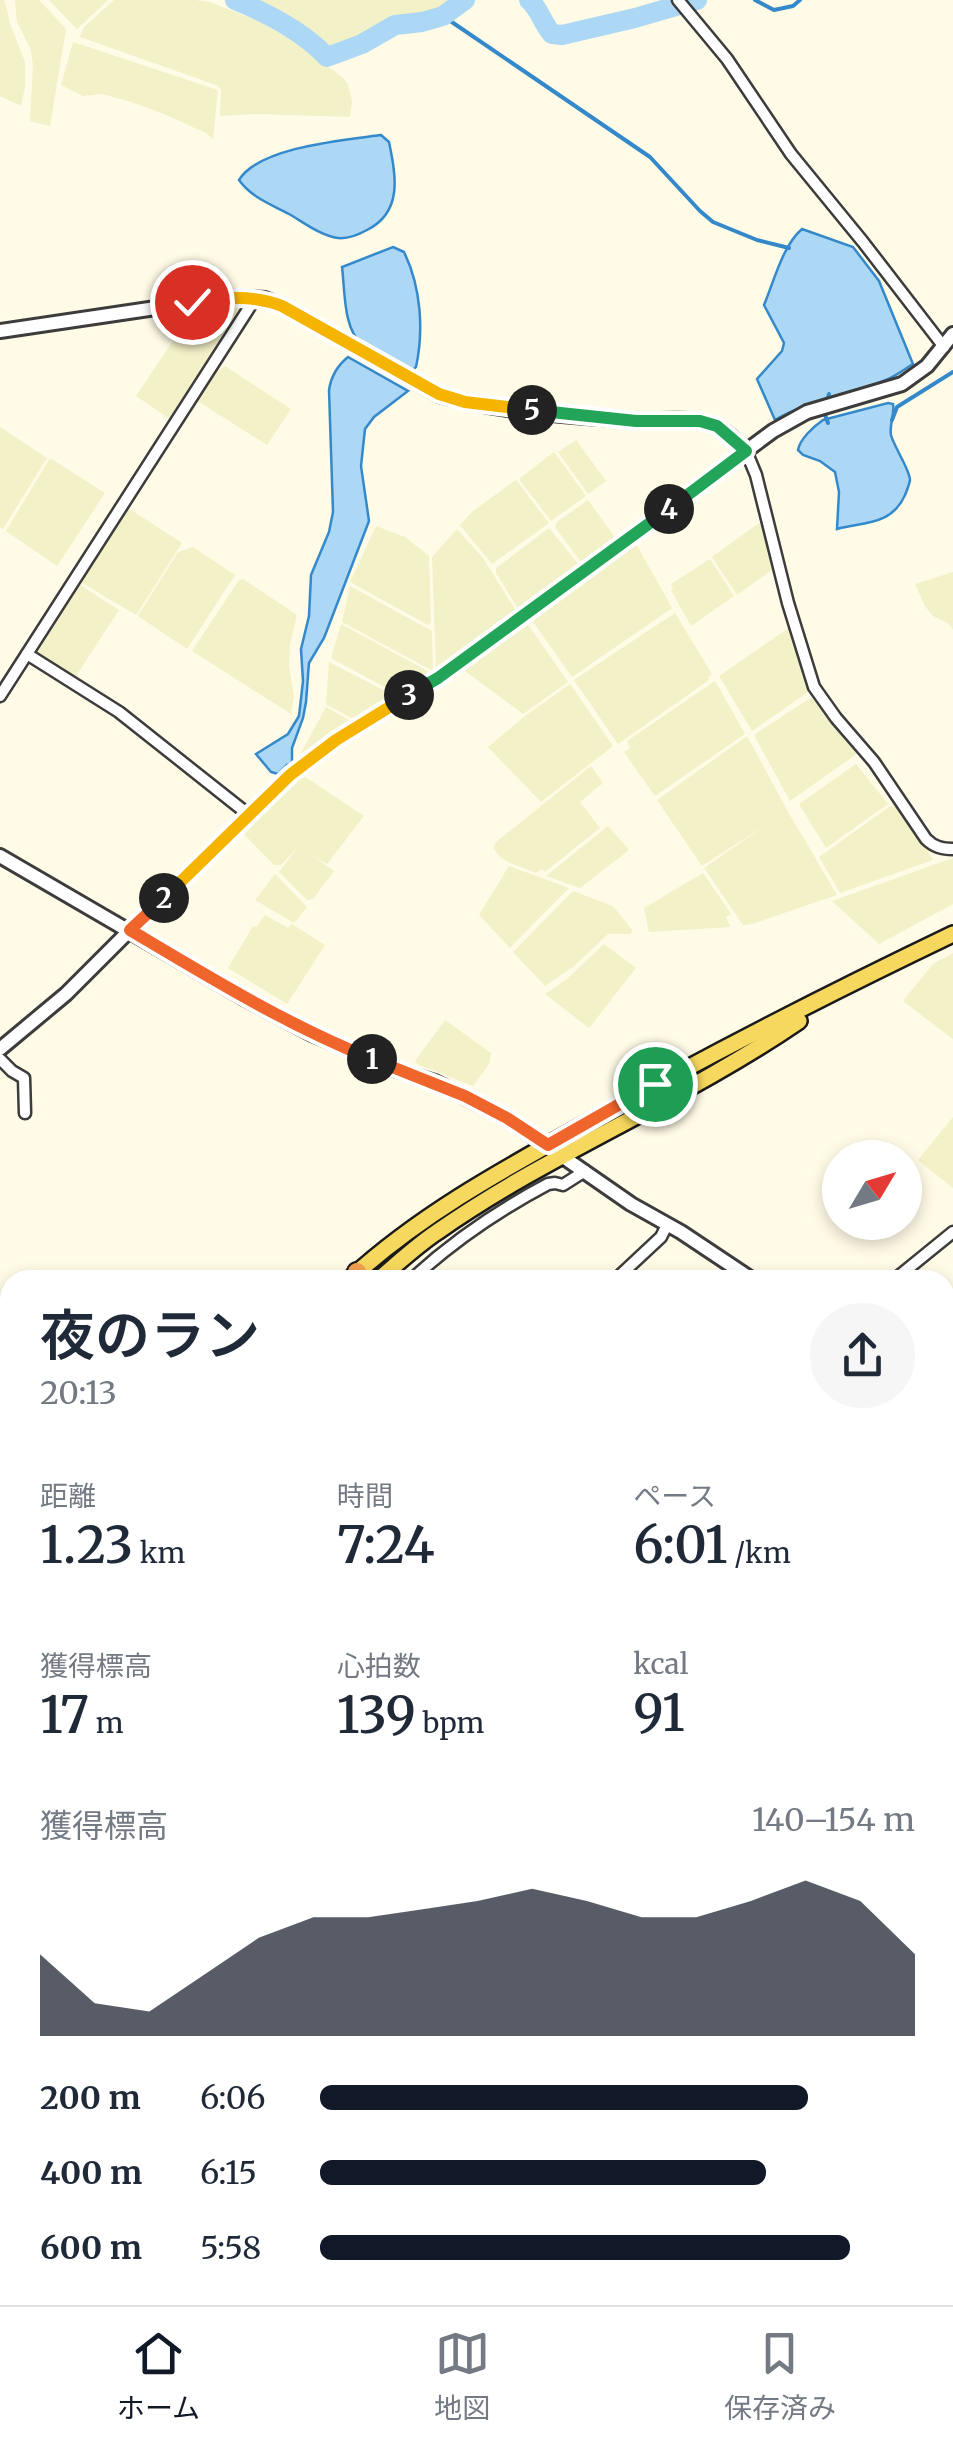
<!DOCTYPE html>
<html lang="ja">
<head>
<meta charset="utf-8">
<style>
	:root { --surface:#fff; --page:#f6f6f7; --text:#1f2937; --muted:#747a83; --line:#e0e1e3; --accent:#111827 }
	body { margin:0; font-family:Merriweather,"Noto Sans JP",serif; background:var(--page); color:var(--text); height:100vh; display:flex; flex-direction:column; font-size:38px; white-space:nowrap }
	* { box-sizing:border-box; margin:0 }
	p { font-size:32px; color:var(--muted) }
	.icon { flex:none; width:55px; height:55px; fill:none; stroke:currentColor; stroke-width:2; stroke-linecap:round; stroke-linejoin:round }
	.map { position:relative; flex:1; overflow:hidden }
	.sheet { position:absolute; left:0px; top:1270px; width:955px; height:1035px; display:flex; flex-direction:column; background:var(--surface); border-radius:30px 30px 0 0; box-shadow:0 5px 15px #0003 }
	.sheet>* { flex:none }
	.needle { width:65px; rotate:52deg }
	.fabs { position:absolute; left:822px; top:1140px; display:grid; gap:20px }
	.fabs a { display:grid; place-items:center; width:100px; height:100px; border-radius:50%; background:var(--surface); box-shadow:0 5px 15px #0003; font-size:50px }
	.pin { position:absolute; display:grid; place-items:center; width:85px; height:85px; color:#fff; margin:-42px; border:5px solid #fff; border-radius:50%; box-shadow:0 2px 10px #0007 }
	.km { position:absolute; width:50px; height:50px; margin:-25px; border-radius:50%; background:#222; color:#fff; font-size:28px; line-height:50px; text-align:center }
	.round { display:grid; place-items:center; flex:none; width:105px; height:105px; border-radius:52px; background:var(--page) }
	.overview { display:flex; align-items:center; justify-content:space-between; height:170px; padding:0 40px }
	h1 { font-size:55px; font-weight:600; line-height:75px }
	.stats { display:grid; grid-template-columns:repeat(3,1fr); gap:15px; height:170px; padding:10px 40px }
	.stats div { display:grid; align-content:center }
	.stats b { font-size:50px; font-weight:600 }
	.stats small { font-size:28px; font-weight:400 }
	.stats p { font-size:28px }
	.chart { height:280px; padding:20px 40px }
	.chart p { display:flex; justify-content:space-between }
	.chart svg { width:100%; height:180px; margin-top:10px; fill:var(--accent); opacity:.7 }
	ul { padding:0 40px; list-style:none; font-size:32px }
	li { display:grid; grid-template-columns:160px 120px 1fr; align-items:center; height:75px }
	li i { height:25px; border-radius:12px; background:var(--accent) }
	.dock { display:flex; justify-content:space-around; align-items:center; height:140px; border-top:2px solid var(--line); background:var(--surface); font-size:28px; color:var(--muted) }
	.dock a { display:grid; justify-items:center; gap:5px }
	.dock .selected { color:var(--accent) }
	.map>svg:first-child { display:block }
	.farmland { fill:#f3f1c8 }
	.water { fill:#acd7f5; stroke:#3489cb; stroke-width:2.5 }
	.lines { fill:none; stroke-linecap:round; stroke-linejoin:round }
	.stream { stroke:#3489cb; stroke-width:4 }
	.river { stroke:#acd7f5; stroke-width:20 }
	.minor-casing { stroke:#3c3c3c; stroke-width:15 }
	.tertiary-casing { stroke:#3c3c3c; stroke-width:18 }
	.primary-casing { stroke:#1a1a1a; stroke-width:20 }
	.trunk-casing { stroke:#1a1a1a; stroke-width:20 }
	.motorway-casing { stroke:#1a1a1a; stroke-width:22 }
	.minor { stroke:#fff; stroke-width:10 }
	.tertiary { stroke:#fff; stroke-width:12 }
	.primary { stroke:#f7d85e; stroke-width:15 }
	.trunk { stroke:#f5bc57; stroke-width:15 }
	.motorway { stroke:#f3a150; stroke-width:18 }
	.rail-casing { stroke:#b62425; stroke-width:8 }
	.rail { stroke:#fff; stroke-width:4; stroke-dasharray:11; stroke-linecap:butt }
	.motorway-bridge-casing { stroke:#1a1a1a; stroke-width:22; stroke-linecap:butt }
	.motorway-bridge { stroke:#f3a150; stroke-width:18 }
	.split-1-casing { stroke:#fff; stroke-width:20 }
	.split-2-casing { stroke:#fff; stroke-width:20 }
	.split-3-casing { stroke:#fff; stroke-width:20 }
	.split-4-casing { stroke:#fff; stroke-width:20 }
	.split-5-casing { stroke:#fff; stroke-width:20 }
	.split-6-casing { stroke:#fff; stroke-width:20 }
	.split-1 { stroke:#f0652b; stroke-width:12 }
	.split-2 { stroke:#f0652b; stroke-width:12 }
	.split-3 { stroke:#f5b400; stroke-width:12 }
	.split-4 { stroke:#22a559; stroke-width:12 }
	.split-5 { stroke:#22a559; stroke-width:12 }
	.split-6 { stroke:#f5b400; stroke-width:12 }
</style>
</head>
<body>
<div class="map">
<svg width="953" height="2305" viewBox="0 0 953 2305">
	<rect width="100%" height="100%" fill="#fffbe6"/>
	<!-- farmland -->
	<g class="farmland">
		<path d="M0 0H4L6 5 10 24 25 62V87L21 106 0 96Z"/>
		<path d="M15 0H39L66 29 50 126 30 121 33 66 31 50 17 22Z"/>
		<path d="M49 0H108L77 29Z"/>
		<path d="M114 0H195L210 2 258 21 288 38 341 76 348 84 352 101 350 117 258 114 220 116 221 90 219 86 80 37 84 27Z"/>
		<path d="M255 0H455L441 10 393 19 335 46 326 47 278 12Z"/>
		<path d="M73 42 218 90 213 139 206 133 164 114 131 102 102 94 83 96 61 85Z"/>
		<path d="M237 302 247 303 173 421 136 396 195 308Z"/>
		<path d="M225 366 291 409 267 445 196 400 217 368 220 370Z"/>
		<path d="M0 427 47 458 3 529 0 527Z"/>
		<path d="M576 440 606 481 588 494 558 452Z"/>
		<path d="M554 452 586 496 551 521 519 479Z"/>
		<path d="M50 458 105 493 57 566 6 531Z"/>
		<path d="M516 480 549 523 492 564 460 525 473 511Z"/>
		<path d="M588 500 616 539 585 562H581L555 527 557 522Z"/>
		<path d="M125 506 182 543 136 615 77 580Z"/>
		<path d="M759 523 763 526 773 569 737 595 712 557Z"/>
		<path d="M376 526 405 537 429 556 431 623 428 625 350 582Z"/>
		<path d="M549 528 578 564V568L520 612 496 573V568Z"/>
		<path d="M457 529 483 558 518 614 436 670 432 557Z"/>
		<path d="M635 542 672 608 572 677 531 619Z"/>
		<path d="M193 547 235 575 187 649 138 616 178 552Z"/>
		<path d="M710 559 734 596 691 626 671 590 673 588 671 584Z"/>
		<path d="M953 572V630L949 624 933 616 925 606 915 584Z"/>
		<path d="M243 579 297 615 290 645 289 666 294 697 291 714 192 651 239 580Z"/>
		<path d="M77 583 119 610 74 679 32 652Z"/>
		<path d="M350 586 432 631 433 671 342 622Z"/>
		<path d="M675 613 712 674 708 677 709 680 618 744 574 680Z"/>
		<path d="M527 623 568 682 523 714 461 668Z"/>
		<path d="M341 624 431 673 397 694 331 658Z"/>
		<path d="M790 627 800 664 811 690 752 731 719 676Z"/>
		<path d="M329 662 389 693 391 699 355 720 326 704Z"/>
		<path d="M715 681 745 734 655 796 624 752 630 748 627 741Z"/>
		<path d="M570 684 613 746 541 802 488 747 525 716Z"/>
		<path d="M810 698H815L858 753 790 801 754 735Z"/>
		<path d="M326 707 353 722 302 756 301 753Z"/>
		<path d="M747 736 787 810 837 895 752 924 743 925 704 868 770 822 702 866 657 800Z"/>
		<path d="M856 764 888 804 826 848 799 804Z"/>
		<path d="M591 766 603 783 580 802 600 828 545 872 542 869 536 873 510 863 500 857 494 849 495 843Z"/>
		<path d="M301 774 364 816 327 864 310 854 334 871 313 899 307 900 279 872 299 846 281 865H274L241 831Z"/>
		<path d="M899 806 933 860 840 893 819 857 889 807Z"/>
		<path d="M608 826 629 850 580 888 546 876Z"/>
		<path d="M953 858V904L879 944 832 901Z"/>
		<path d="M509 866 569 888 510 948 479 915Z"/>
		<path d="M703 873 731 914 726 917 730 927 649 932 644 908Z"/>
		<path d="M275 874 307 907 294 923 255 900Z"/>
		<path d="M573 891 613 906 632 930 631 934H608L574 966 545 986 513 952Z"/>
		<path d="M265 915 288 928 292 924 325 945 287 1004 228 968 253 926 256 927Z"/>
		<path d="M604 944 636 968 589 1028 545 994 567 979Z"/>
		<path d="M953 953V1039L903 1001 933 964Z"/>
		<path d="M445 1020 491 1053 489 1064 473 1086 417 1064 415 1061Z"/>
		<path d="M953 1117V1188L918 1160Z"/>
	</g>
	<!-- water -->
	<g class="water">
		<path d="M381 135 389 142C396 176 403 212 367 230 358 235 348 239 338 238 321 236 303 222 289 214 270 204 251 197 239 180 259 147 344 140 381 135Z"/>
		<path d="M802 229 853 247 879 281 913 364C905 369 896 376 886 380 849 395 810 400 775 420L757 379 782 351 784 343 764 305C774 281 783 245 802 229Z"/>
		<path d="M393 247 404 252C421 287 424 330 416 367L411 372C395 363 376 355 362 344 343 329 345 290 342 267Z"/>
		<path d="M348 357 408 391 374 417 365 429 361 466 369 521 324 638 309 663 306 702 303 718 292 748V764L287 765 278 774 271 772 256 754 288 734 299 716 303 681 301 649 309 616 311 575 329 532 333 512 329 390C331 377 338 365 348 357Z"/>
		<path d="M888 403 893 404C895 414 889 425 891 435 894 447 910 470 910 480 910 482 906 493 905 495 892 525 864 522 837 529L839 492 835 472 820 461 803 455 798 450C800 439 813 427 823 420Z"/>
	</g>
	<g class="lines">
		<!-- stream -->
		<g class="stream">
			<path d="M755 0 774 10 793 6 800 0"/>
			<path d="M443 16 650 157 700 211 713 222 757 240 789 248"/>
			<path d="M892 420 897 407 953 372"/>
			<path d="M828 423 824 412 829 394"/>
			<path d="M945 1954 953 1952"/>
			<path d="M0 2033 10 2038"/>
		</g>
		<!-- river -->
		<g class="river">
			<path d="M235 0C267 13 303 32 327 57L362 44 395 25 422 22 443 16 465 0"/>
			<path d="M529 0C540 9 542 23 552 34L562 35 635 18 697 0"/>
		</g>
		<defs>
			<g id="minor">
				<path d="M678 0 727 59 791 154 863 242 944 347"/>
				<path d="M27 654 119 712 249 815"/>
				<path d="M0 696 256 297"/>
				<path d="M130 930 290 775 336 740 439 677 746 451 756 475 788 603 814 687 836 718 874 762 926 839C934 847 942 849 953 849"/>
				<path d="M0 1059 12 1071 24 1078 25 1113"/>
				<path d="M411 1280C453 1241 497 1211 548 1184L555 1183 563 1185 585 1171"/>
				<path d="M615 1280 661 1237 667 1225"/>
				<path d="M894 1280 953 1232"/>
				<path d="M0 1525 10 1531"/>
				<path d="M0 1577 4 1573"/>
				<path d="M945 1608 953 1611"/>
				<path d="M0 1953 10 1956"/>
				<path d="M945 2017 953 2014"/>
				<path d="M0 2166 10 2164"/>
				<path d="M212 2295 216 2305"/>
				<path d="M299 2295 302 2305"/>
				<path d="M485 2295 489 2305"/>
				<path d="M652 2295 655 2305"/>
			</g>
			<g id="tertiary">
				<path d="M0 331 230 297 265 299 282 306 439 395C499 412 569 416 632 420 655 422 696 415 716 426 727 431 737 443 746 451L773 431 807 412 902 384 927 366 953 334"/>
				<path d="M0 856 244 998 312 1034 397 1070 435 1082 507 1118 631 1204 681 1232 753 1280"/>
				<path d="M0 1049 66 994 130 930"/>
				<path d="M945 1408 953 1414"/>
			</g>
			<g id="primary">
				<path d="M349 1280C419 1215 506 1168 589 1122 708 1055 830 993 953 934"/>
				<path d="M378 1280C397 1264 416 1246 437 1232 551 1152 684 1100 799 1021"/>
				<path d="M0 1618 10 1607"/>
			</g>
			<path id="trunk" d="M0 2293 51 2305"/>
			<g id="motorway">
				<path d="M357 1272 359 1280"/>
				<path d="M0 1561 10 1566"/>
				<path d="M0 1722 10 1749"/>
				<path d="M0 1873 10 1862"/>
				<path d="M0 1918 10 1920"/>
				<path d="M251 2295 254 2305"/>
				<path d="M270 2295 273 2305"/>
			</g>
		</defs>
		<!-- minor casing -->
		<use href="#minor" class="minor-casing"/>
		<!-- tertiary casing -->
		<use href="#tertiary" class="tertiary-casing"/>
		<!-- primary casing -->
		<use href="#primary" class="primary-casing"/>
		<!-- trunk casing -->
		<use href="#trunk" class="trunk-casing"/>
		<!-- motorway casing -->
		<use href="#motorway" class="motorway-casing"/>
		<!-- minor -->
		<use href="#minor" class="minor"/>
		<!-- tertiary -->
		<use href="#tertiary" class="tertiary"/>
		<!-- primary -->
		<use href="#primary" class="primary"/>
		<!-- trunk -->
		<use href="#trunk" class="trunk"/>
		<!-- motorway -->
		<use href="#motorway" class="motorway"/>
		<defs>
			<g id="rail">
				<path d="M0 1968 10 1970"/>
				<path d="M945 2142 953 2143"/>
			</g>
		</defs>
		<!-- rail casing -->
		<use href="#rail" class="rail-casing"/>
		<!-- rail -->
		<use href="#rail" class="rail"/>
		<defs>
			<path id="motorway-bridge" d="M0 1681 10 1698"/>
		</defs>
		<!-- motorway-bridge casing -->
		<use href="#motorway-bridge" class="motorway-bridge-casing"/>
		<!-- motorway-bridge -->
		<use href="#motorway-bridge" class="motorway-bridge"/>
	</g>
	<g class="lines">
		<defs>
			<path id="split-1" d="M372 1059 465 1096 507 1118 548 1145 655 1084"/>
			<path id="split-2" d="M164 898 130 930C209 977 287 1025 372 1059"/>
			<path id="split-3" d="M164 898 290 775 336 740 409 695"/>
			<path id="split-4" d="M409 695 438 678 669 509"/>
			<path id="split-5" d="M532 410 636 421H700L717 426 746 451 669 509"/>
			<path id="split-6" d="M192 302C223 298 251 294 282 306L439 394 465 402 532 410"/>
		</defs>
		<!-- split-1 casing -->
		<use href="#split-1" class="split-1-casing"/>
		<!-- split-2 casing -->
		<use href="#split-2" class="split-2-casing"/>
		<!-- split-3 casing -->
		<use href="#split-3" class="split-3-casing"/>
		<!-- split-4 casing -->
		<use href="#split-4" class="split-4-casing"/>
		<!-- split-5 casing -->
		<use href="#split-5" class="split-5-casing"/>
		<!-- split-6 casing -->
		<use href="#split-6" class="split-6-casing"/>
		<!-- split-1 -->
		<use href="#split-1" class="split-1"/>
		<!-- split-2 -->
		<use href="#split-2" class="split-2"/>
		<!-- split-3 -->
		<use href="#split-3" class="split-3"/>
		<!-- split-4 -->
		<use href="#split-4" class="split-4"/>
		<!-- split-5 -->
		<use href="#split-5" class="split-5"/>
		<!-- split-6 -->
		<use href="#split-6" class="split-6"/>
	</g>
</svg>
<div class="fabs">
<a><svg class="needle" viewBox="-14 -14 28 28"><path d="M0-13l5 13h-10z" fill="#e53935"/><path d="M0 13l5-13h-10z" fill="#747a83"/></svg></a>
</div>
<div class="pin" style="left:655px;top:1084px;background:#1e9e55"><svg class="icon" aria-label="arrive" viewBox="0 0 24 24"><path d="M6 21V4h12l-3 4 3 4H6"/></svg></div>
<div class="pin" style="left:192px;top:302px;background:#d93025"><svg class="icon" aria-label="check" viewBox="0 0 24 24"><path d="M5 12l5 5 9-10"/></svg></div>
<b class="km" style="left:372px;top:1059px">1</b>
<b class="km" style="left:164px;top:898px">2</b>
<b class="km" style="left:409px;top:695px">3</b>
<b class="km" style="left:669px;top:509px">4</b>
<b class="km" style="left:532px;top:410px">5</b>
<section class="sheet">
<div class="overview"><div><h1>夜のラン</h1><p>20:13</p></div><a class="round"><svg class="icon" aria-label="share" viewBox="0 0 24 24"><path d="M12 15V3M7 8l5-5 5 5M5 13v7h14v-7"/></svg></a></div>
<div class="stats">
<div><p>距離</p><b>1.23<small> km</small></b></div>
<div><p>時間</p><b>7:24</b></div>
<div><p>ペース</p><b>6:01<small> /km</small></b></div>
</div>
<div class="stats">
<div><p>獲得標高</p><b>17<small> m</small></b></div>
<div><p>心拍数</p><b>139<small> bpm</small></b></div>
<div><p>kcal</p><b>91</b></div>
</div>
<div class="chart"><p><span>獲得標高</span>140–154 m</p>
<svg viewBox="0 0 160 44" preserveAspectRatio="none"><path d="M0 44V24L10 36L20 38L30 29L40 20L50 15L60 15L70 13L80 11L90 8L100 11L110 15L120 15L130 11L140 6L150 11L160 24V44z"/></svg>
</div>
<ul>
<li><b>200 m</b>6:06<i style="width:82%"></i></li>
<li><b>400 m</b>6:15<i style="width:75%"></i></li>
<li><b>600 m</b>5:58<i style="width:89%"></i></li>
</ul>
</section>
</div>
<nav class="dock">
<a class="selected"><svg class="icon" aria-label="home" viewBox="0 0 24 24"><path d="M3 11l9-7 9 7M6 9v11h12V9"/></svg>ホーム</a>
<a><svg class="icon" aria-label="map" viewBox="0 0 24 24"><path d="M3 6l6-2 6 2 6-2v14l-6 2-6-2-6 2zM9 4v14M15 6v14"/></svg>地図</a>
<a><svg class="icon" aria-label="saved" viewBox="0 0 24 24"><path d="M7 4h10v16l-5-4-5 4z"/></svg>保存済み</a>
</nav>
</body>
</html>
